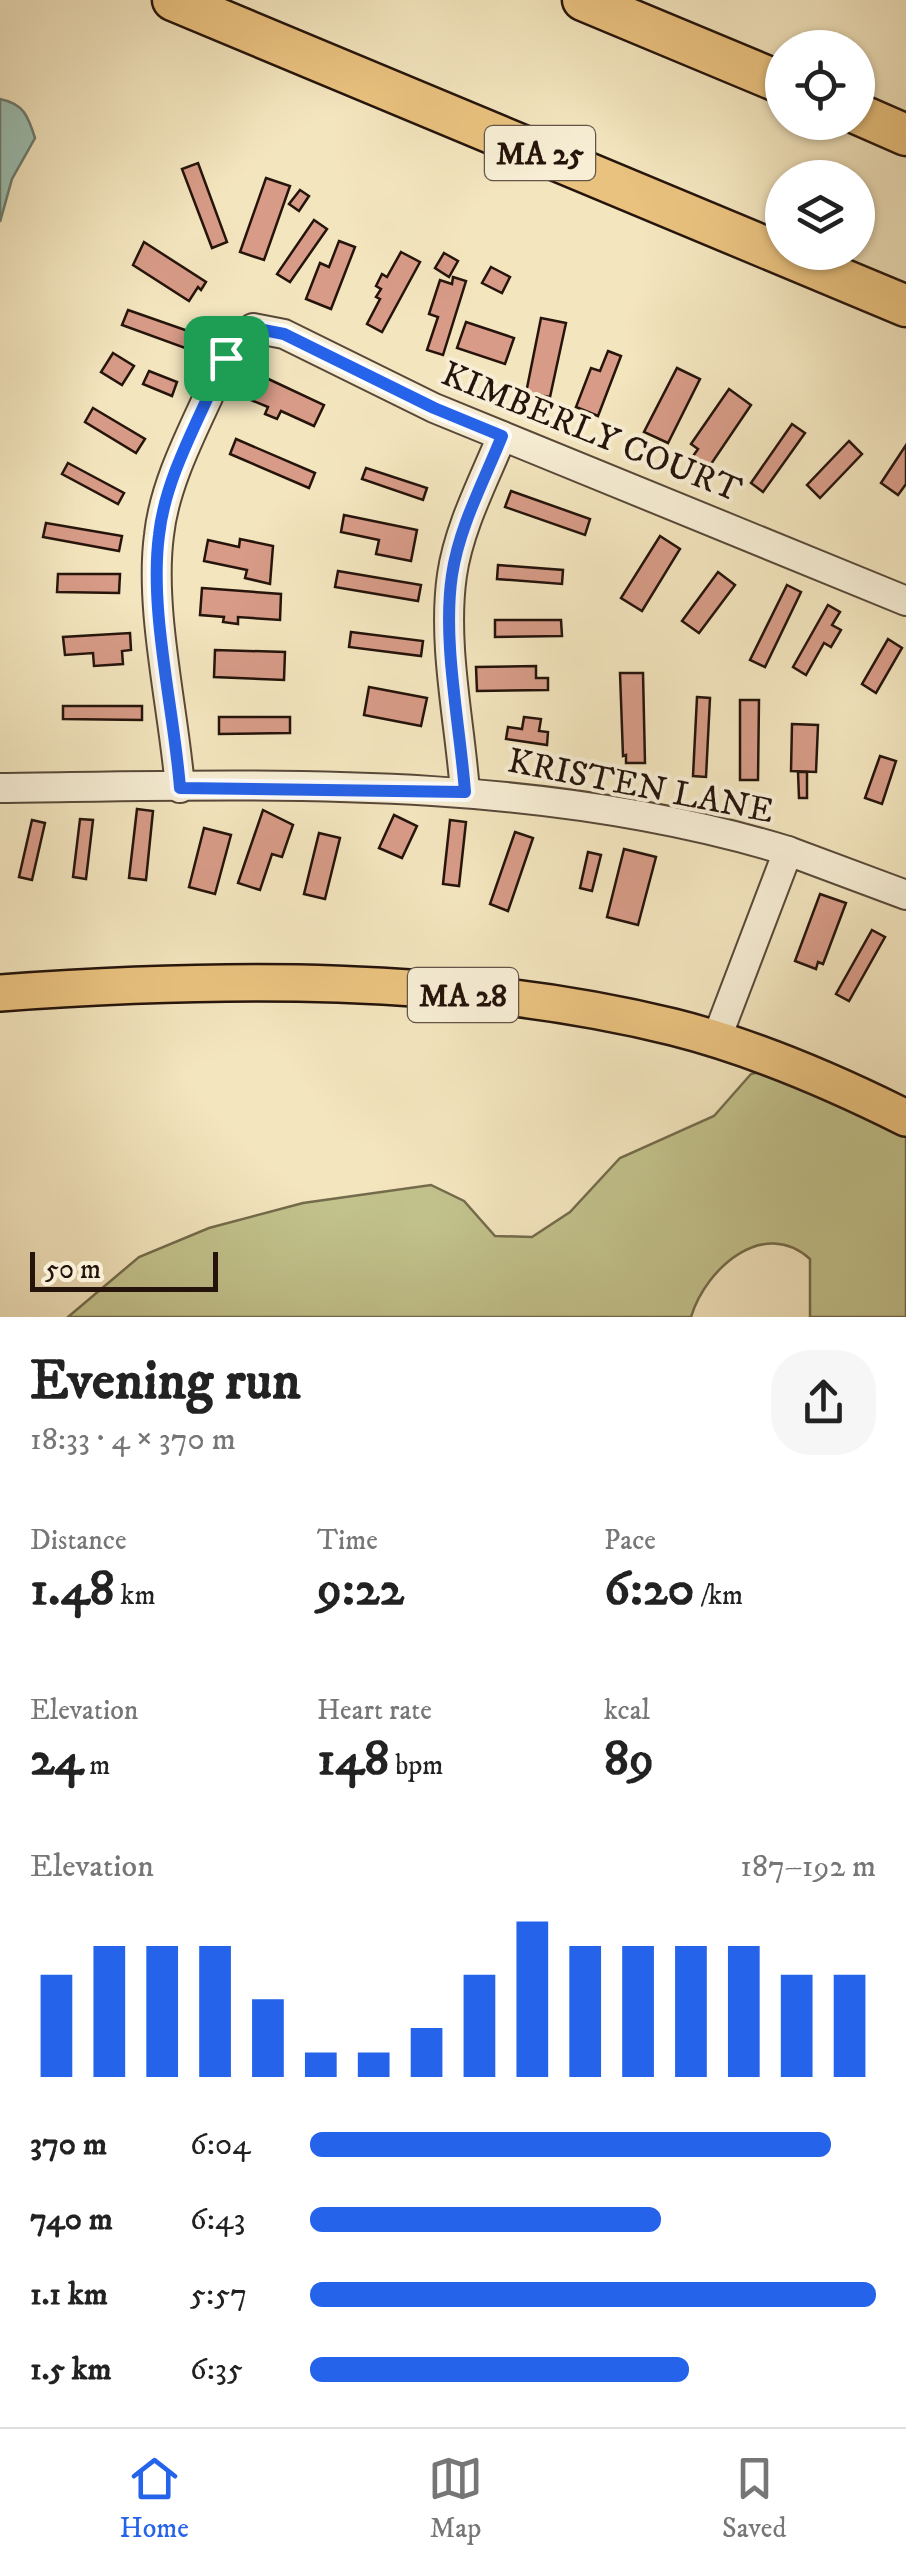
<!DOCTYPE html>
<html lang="en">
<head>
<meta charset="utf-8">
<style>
	:root { --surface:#fff; --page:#f6f6f6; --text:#222; --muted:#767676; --line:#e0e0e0; --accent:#2563eb }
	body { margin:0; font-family:"IM FELL DW Pica",serif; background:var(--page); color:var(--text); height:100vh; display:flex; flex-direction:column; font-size:38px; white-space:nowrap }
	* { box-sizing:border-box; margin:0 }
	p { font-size:32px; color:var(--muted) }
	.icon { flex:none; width:55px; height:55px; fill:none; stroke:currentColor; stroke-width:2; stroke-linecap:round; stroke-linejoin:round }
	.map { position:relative; height:1317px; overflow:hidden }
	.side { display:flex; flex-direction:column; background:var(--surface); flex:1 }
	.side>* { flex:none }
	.buttons { position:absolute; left:765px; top:30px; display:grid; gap:20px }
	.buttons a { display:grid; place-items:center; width:110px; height:110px; border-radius:50%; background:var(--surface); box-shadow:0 2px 8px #0004; font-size:50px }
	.scale { position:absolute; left:30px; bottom:25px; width:188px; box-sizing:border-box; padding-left:10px; border:5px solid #25140b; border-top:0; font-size:28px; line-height:35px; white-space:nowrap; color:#25140b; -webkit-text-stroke:8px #f7eed5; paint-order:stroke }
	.pin { position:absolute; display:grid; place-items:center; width:85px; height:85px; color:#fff; margin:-42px; border-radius:20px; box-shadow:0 5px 15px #0006 }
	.round { display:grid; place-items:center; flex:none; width:105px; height:105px; border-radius:40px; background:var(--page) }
	.overview { display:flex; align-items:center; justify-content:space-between; height:170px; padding:0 30px }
	h1 { font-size:55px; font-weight:800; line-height:75px }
	.figures { display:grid; grid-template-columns:repeat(3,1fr); gap:15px; height:170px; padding:10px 30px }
	.figures div { display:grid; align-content:center }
	.figures b { font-size:50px; font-weight:800 }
	.figures small { font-size:28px; font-weight:400 }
	.figures p { font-size:28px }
	.chart { height:280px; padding:20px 30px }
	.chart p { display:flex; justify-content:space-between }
	.chart svg { width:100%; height:180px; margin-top:10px; stroke:var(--accent); stroke-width:6 }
	ul { padding:0 30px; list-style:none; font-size:32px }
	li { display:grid; grid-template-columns:160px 120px 1fr; align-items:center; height:75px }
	li i { height:25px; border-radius:12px; background:var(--accent) }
	.tabs { display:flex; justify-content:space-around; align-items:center; height:140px; border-top:2px solid var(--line); background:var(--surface); font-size:28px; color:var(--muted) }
	.tabs a { display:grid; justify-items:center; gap:5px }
	.tabs .current { color:var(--accent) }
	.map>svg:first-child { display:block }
	.green { fill:#c2c28c; stroke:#746b4c; stroke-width:2.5 }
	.water { fill:#9bbfb2; stroke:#6c7b6f; stroke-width:2.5 }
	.building { fill:#d79b87; stroke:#25140b; stroke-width:2.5 }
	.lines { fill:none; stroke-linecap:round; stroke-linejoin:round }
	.minor-casing { stroke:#584838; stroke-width:32 }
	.major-casing { stroke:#25140b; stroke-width:40 }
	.highway-casing { stroke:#25140b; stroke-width:45 }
	.minor { stroke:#f7eed5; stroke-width:28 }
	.major { stroke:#eac27f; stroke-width:35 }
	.highway { stroke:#eac27f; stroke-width:40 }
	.route-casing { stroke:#fff; stroke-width:20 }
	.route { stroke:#2563eb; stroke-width:12 }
	.labels { text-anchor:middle; stroke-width:8; stroke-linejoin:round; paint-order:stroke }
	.shield { fill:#f7eed5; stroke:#645548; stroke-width:2.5 }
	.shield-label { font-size:32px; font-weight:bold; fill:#25140b }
	.street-label { font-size:35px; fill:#25140b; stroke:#f7eed5 }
</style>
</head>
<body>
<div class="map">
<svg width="906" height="1317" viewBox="0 0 906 1317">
	<rect width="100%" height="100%" fill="#f3e5be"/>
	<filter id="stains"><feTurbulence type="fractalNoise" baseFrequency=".002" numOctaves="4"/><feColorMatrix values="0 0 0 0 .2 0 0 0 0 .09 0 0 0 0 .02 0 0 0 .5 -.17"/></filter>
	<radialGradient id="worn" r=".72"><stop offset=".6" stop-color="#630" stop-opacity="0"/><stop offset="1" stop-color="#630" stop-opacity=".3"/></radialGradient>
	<!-- green -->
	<path class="green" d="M783 1066 906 1127V1317H810V1259C764 1217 706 1268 691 1317H68L139 1257 209 1228 303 1203 431 1185 464 1201 495 1236 532 1237 570 1212 620 1158 714 1116 751 1074Z"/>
	<!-- water -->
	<path class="water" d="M0 99C24 104 28 116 35 138L12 179 0 222Z"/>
	<!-- building -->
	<g class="building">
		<path d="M198 163 227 242 212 248 182 169Z"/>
		<path d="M266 178 290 186 264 260 240 252Z"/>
		<path d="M300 190 309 196 299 211 289 204Z"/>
		<path d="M314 220 327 229 290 282 277 274Z"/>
		<path d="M339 241 355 247 331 309 306 299 320 263 329 267Z"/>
		<path d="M144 242 206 282 201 290 198 287 189 301 133 265Z"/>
		<path d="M401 252 420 262 382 332 367 324 380 299 376 297 381 289 376 286 382 274 387 277Z"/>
		<path d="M444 253 458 261 449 277 435 268Z"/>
		<path d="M491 267 510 277 502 293 482 283Z"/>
		<path d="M453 277 466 281 443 355 427 350 438 317 429 314 440 280 452 284Z"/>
		<path d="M128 310 191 332 185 348 122 325Z"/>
		<path d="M541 318 566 323 550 397 526 393Z"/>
		<path d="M466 322 514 338 505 364 457 348Z"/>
		<path d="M608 351 621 356 598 416 576 407 591 368 600 371Z"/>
		<path d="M113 353 134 366 122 385 101 372Z"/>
		<path d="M677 368 700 379 668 443 644 432Z"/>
		<path d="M149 371 177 382 172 396 143 384Z"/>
		<path d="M262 376 324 405 314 426 281 411 277 419 265 414 268 407 251 400Z"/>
		<path d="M729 389 751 405 707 470 691 459 698 449 691 444Z"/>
		<path d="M93 408 145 439 136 453 85 422Z"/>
		<path d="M792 424 805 433 763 492 751 483Z"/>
		<path d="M236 439 315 473 309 488 230 454Z"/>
		<path d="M849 441 862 454 820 498 807 485Z"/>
		<path d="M906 445V484L898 495 881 483Z"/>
		<path d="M68 463 124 493 118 504 62 474Z"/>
		<path d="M366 468 427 488 423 500 362 479Z"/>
		<path d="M511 491 590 519 585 535 505 507Z"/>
		<path d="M344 515 417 530 411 561 376 554 379 540 341 532Z"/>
		<path d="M46 523 122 536 119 551 43 537Z"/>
		<path d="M660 536 680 549 642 611 621 598Z"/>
		<path d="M240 539 273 546 270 584 245 578 247 570 204 561 208 540 239 547Z"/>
		<path d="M498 565 563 570 562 584 497 579Z"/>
		<path d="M338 571 421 585 418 601 335 587Z"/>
		<path d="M718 572 735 585 699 633 682 621Z"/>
		<path d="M58 574H120L119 593 57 592Z"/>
		<path d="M787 585 801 592 765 667 750 660Z"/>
		<path d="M202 588 281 594 280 620 238 617V624L223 622 224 617 200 615Z"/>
		<path d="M828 605 840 612 832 625 841 630 831 647 824 643 806 675 793 667Z"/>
		<path d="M495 620H561L562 636 495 637Z"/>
		<path d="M351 632 423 641 421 656 349 647Z"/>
		<path d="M130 633 131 650 122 651 123 664 94 666 93 653 65 655 63 637Z"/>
		<path d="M888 639 902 648 876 693 862 684Z"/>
		<path d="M215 650 285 652 284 680 214 677Z"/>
		<path d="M536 666V678H548V690L477 691 476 667Z"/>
		<path d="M620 673H643L645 763H626V755L623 756Z"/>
		<path d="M369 687 427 698 421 726 364 715Z"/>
		<path d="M697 697 710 698 706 777 693 776Z"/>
		<path d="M740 700H759L758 780H740Z"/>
		<path d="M63 706H142V720L63 719Z"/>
		<path d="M219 717H290V733L219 734Z"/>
		<path d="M524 717 541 719 539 731 548 732 547 745 506 739 508 727 522 729Z"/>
		<path d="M792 724 818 725 816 772 791 771Z"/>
		<path d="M880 756 896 761 882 804 865 798Z"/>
		<path d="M798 772H807V798H799Z"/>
		<path d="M137 809 153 811 146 880 129 878Z"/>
		<path d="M263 810 293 825 282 857 272 854 260 890 238 883Z"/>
		<path d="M394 815 417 826 402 858 379 848Z"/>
		<path d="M80 819 93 820 86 879 73 877Z"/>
		<path d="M32 820 45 823 32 880 19 877Z"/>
		<path d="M450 820 466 822 459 886 443 884Z"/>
		<path d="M204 828 231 835 215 894 189 887Z"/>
		<path d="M515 832 533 838 508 911 490 904Z"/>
		<path d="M319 833 340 838 325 899 304 894Z"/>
		<path d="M624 849 656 857 638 925 607 917Z"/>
		<path d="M588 852 601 855 592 891 580 888Z"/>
		<path d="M820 894 846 903 823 964 818 962 816 969 795 961Z"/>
		<path d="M872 930 885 937 849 1001 836 994Z"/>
	</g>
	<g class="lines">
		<defs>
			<g id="minor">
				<path d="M0 788C262 785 534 773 788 851"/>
				<path d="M180 788C174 711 149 610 159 535 164 488 188 440 208 397 219 372 227 342 253 328L284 334 434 408 906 601"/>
				<path d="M465 792C460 723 442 644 452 575 459 527 484 480 502 436"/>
				<path d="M716 1040 788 851 906 895"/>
			</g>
			<path id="major" d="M0 993C220 977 457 974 673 1027 753 1047 832 1081 906 1118"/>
			<g id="highway">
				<path d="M173 0 906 306"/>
				<path d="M583 0 782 83"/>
				<path d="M858 114 906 135"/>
			</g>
		</defs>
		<!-- minor casing -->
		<use href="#minor" class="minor-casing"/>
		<!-- major casing -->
		<use href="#major" class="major-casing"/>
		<!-- highway casing -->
		<use href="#highway" class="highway-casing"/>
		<!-- minor -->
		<use href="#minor" class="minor"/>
		<!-- major -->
		<use href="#major" class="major"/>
		<!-- highway -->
		<use href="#highway" class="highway"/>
	</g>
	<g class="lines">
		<defs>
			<path id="route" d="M253 328 284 334 434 408 502 436C484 481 459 527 452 575 442 641 460 725 465 792L180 788C174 710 149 611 159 535 164 488 188 440 208 397 219 373 227 341 253 328Z"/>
		</defs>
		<!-- route casing -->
		<use href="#route" class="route-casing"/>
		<!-- route -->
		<use href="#route" class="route"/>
	</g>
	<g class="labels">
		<!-- shield labels -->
		<g class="shield">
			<rect x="485" y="126" width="110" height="54" rx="8"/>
			<rect x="408" y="968" width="110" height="54" rx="8"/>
		</g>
		<g class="shield-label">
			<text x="540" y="164">MA 25</text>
			<text x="463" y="1006">MA 28</text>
		</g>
		<!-- street labels -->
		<g class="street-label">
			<text transform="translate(592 431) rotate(22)" y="12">KIMBERLY COURT</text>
			<text transform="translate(641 785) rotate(11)" y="12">KRISTEN LANE</text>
		</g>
	</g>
	<rect width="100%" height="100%" filter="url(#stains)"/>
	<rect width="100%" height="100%" fill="url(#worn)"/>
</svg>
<div class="buttons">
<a><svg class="icon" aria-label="locate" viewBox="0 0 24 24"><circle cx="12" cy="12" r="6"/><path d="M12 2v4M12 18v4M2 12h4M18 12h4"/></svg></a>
<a><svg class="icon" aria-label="layers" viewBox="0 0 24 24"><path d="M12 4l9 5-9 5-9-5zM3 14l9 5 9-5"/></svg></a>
</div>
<div class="scale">50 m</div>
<div class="pin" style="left:226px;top:358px;background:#1e9e55"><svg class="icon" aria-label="arrive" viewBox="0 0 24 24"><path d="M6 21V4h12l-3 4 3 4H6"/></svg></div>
</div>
<section class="side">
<div class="overview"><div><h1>Evening run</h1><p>18:33 · 4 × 370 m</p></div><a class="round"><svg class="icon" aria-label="share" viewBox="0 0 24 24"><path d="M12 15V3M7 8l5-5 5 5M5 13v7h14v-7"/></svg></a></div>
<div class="figures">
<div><p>Distance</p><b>1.48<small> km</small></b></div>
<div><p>Time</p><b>9:22</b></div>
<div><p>Pace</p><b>6:20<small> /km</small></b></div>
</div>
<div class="figures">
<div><p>Elevation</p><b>24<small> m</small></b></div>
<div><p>Heart rate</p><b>148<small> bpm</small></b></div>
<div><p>kcal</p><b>89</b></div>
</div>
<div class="chart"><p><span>Elevation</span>187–192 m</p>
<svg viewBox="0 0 160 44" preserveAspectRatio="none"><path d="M5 44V19M15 44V12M25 44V12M35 44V12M45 44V25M55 44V38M65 44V38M75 44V32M85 44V19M95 44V6M105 44V12M115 44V12M125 44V12M135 44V12M145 44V19M155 44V19"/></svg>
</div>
<ul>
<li><b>370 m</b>6:04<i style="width:92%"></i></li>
<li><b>740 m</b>6:43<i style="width:62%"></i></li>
<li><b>1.1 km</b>5:57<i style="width:100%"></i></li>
<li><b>1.5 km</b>6:35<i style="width:67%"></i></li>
</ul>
</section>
<nav class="tabs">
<a class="current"><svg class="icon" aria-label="home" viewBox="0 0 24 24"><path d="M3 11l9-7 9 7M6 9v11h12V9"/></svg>Home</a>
<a><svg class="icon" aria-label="map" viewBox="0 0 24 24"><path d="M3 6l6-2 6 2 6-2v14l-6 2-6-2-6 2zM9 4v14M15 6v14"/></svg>Map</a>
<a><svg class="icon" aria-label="saved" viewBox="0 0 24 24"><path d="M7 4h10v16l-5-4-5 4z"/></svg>Saved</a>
</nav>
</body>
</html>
